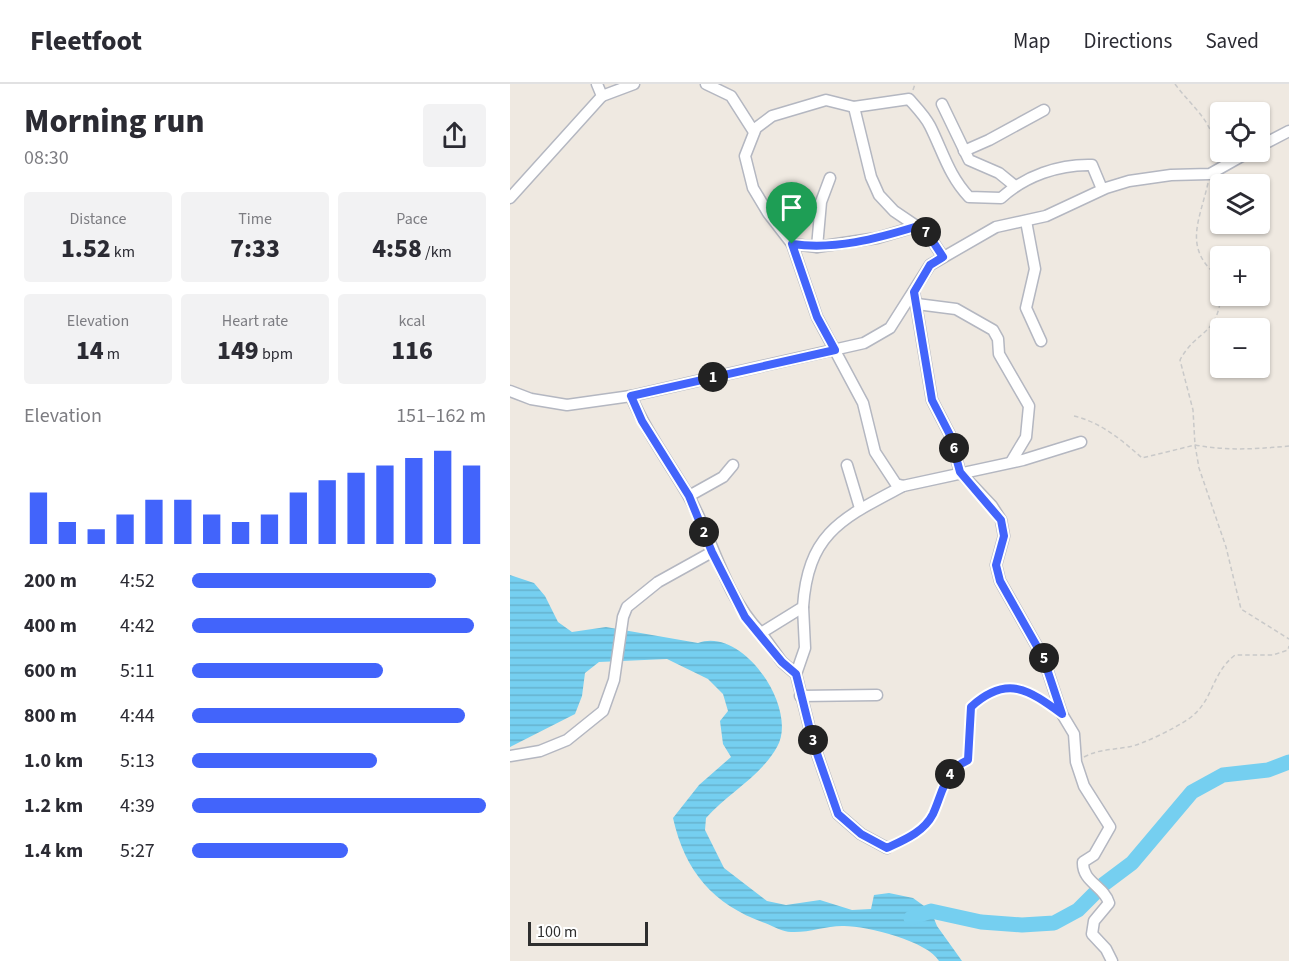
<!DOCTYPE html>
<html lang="en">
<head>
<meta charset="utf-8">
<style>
	:root { --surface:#fff; --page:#f2f2f3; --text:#2b2b33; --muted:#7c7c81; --line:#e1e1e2; --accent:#4264fb }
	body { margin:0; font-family:"Source Sans 3",sans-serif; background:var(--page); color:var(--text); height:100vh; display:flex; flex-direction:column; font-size:22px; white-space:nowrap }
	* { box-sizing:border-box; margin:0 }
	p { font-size:20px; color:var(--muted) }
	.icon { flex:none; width:33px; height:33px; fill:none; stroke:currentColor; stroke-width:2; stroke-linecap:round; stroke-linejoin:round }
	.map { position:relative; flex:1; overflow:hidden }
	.side { display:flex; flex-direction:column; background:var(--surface); width:510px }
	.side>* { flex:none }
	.fabs { position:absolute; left:700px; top:18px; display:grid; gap:12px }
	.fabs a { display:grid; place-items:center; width:60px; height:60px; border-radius:6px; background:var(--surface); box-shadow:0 2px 4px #0004; font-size:30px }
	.scale { position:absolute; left:18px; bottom:15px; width:120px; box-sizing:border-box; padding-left:6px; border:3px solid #2e2e2e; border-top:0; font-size:16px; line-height:21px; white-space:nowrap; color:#2e2e2e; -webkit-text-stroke:4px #fff; paint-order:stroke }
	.pin { position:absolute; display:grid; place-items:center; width:51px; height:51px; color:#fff; margin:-62px -26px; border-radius:50% 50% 50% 0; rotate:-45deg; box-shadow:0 0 6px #0007 }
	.pin .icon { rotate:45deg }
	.km { position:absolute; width:30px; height:30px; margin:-15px; border-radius:50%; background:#222; color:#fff; font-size:16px; line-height:30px; text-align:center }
	.round { display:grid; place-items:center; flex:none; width:63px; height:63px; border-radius:6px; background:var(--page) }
	.headline { display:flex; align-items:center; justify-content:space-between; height:102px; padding:0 24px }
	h1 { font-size:33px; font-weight:800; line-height:45px }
	.stats { display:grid; grid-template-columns:repeat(3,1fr); gap:9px; height:102px; padding:6px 24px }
	.stats div { display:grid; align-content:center; border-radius:6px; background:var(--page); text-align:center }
	.stats b { font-size:26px; font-weight:800 }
	.stats small { font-size:16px; font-weight:400 }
	.stats p { font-size:16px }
	.chart { height:168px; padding:12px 24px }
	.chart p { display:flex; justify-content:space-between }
	.chart svg { width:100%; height:108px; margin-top:6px; stroke:var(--accent); stroke-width:6 }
	ul { padding:0 24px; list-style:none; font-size:20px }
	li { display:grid; grid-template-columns:96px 72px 1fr; align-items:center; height:45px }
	li i { height:15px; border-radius:8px; background:var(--accent) }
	header { display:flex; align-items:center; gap:36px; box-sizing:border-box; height:84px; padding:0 30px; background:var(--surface); border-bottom:2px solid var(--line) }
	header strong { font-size:28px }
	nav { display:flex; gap:33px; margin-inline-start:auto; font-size:21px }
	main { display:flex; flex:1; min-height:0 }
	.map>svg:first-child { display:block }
	.water { fill:url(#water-rules) }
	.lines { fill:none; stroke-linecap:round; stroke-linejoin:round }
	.river { stroke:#75cff0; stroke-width:15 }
	.minor-casing { stroke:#b4b7c1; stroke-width:13 }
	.path { stroke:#c9c9c9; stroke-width:1.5; stroke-dasharray:4.5 3; stroke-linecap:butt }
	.minor { stroke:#fff; stroke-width:10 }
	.route-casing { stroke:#fff; stroke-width:12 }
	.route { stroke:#4264fb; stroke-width:8 }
</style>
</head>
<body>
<header>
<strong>Fleetfoot</strong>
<nav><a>Map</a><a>Directions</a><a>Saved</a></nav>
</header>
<main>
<section class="side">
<div class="headline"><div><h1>Morning run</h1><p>08:30</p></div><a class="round"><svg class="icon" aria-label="share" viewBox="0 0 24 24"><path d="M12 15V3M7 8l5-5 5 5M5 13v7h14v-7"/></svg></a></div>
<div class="stats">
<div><p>Distance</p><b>1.52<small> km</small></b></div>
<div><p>Time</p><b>7:33</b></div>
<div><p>Pace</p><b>4:58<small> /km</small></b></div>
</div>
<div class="stats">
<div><p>Elevation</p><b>14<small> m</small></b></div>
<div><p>Heart rate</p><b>149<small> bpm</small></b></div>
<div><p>kcal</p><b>116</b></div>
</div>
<div class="chart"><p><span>Elevation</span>151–162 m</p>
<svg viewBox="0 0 160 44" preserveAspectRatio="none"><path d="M5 44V23M15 44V35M25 44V38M35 44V32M45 44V26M55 44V26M65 44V32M75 44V35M85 44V32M95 44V23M105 44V18M115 44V15M125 44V12M135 44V9M145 44V6M155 44V12"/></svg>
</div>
<ul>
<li><b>200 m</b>4:52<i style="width:83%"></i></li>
<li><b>400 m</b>4:42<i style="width:96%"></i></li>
<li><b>600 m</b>5:11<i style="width:65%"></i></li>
<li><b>800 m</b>4:44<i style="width:93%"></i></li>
<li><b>1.0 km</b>5:13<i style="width:63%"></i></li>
<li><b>1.2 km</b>4:39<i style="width:100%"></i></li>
<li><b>1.4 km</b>5:27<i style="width:53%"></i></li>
</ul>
</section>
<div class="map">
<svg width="779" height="877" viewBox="0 0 779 877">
	<defs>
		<pattern id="water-rules" width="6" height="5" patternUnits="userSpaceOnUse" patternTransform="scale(1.5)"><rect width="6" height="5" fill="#75cff0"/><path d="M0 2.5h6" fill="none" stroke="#66b2ce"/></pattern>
	</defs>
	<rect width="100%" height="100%" fill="#efe9e1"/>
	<!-- water -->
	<path class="water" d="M0 491 24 499 35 512 48 538 62 548 96 543 188 559C233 542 289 625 267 663 251 692 218 709 196 734L195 746 214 784 257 817 276 821 310 816 342 826 361 825 364 811 379 809 403 814 421 827 427 842 452 877H429C418 857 354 841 332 842 315 842 298 849 281 848 273 848 263 842 255 839 204 821 175 788 163 734L189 701 221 673 213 660 210 637 218 627 213 610 198 595 157 575 89 578 75 589 72 612 65 630 0 663Z"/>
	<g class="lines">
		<!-- river -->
		<path class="river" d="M401 834 421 827 471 838 512 841 544 839 568 826 594 800 622 779 682 708 713 691 758 686 779 678"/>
		<defs>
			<g id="minor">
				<path d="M196 0 221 12 244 48"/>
				<path d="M92 12 124 0"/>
				<path d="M432 20 459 76 489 89 505 102"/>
				<path d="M344 23 361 93 369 111 384 127 418 150 433 173"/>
				<path d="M750 62 779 47"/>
				<path d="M454 67 479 56 534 26"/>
				<path d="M0 114 92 12 87 0"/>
				<path d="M516 137 525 185 516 224 531 257"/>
				<path d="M282 160 307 163 311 118 320 94"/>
				<path d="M307 163 367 154 408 142"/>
				<path d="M404 208 422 316 440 351 450 388 482 422 491 436 494 452 486 481 490 497 533 573 552 630 564 650 566 678 574 702 600 743 584 771 573 778C572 798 594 802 599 819L584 837 582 850 596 865 602 877"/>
				<path d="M407 220 446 225 483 246 488 255 489 270 519 322 516 353 501 378"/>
				<path d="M0 307 21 315 57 321 121 312 354 259 380 244 420 181 486 143 536 132 596 104 619 97 661 91 700 90 739 68"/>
				<path d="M121 312C136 348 159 378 178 411 204 457 214 511 251 549L293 523C298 448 333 434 393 402"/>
				<path d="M571 358 513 376 393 402 386 400 365 368 353 319 307 233 282 160 258 129 243 104 235 72 246 44 262 32 316 16 344 23 399 15C406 23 415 32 420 42 433 68 439 92 459 113L491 114C515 92 549 80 582 81L592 105"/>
				<path d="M337 381 350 424"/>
				<path d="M179 412 213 393 223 381"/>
				<path d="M251 549 272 578 286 590 303 658 328 730 351 750 377 764"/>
				<path d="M286 590 295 564 293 523"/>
				<path d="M290 612 367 611"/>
				<path d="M0 672 30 667 57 656 93 627 104 596 113 533 117 523 148 498 202 468"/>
			</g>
		</defs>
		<!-- minor casing -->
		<use href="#minor" class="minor-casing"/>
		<!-- path -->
		<g class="path">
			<path d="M665 0C683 25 711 42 703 77"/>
			<path d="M403 6 405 0"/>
			<path d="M698 99C689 139 672 165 711 195"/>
			<path d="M711 212C707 252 686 246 670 276L683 326 685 361C716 367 747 365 779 362"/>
			<path d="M564 332C590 338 612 356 632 374L685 361 689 384 716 463 731 525 779 555"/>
			<path d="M574 673C589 665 602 666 618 663 632 661 665 644 677 636 705 617 699 592 725 571H763L778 566 779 562"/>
			<path d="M386 760C400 754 416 744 423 730 433 708 434 687 458 676L461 623C488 598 510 600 538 620"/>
		</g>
		<!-- minor -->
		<use href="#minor" class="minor"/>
	</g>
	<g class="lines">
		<defs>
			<path id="route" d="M408 142 418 150 433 173 420 181 404 208 422 316 440 351 450 388 491 436 494 452 486 481 490 497 533 573 552 630C519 606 497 590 461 623L458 676C434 687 433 708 423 730 414 748 394 756 377 764L351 750 328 730 303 658 286 590 272 578 235 533 202 468 179 412 132 337 121 312 325 266 307 233 282 160C325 166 366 155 408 142Z"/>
		</defs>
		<!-- route casing -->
		<use href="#route" class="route-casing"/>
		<!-- route -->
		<use href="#route" class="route"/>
	</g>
</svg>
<div class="fabs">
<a><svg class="icon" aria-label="locate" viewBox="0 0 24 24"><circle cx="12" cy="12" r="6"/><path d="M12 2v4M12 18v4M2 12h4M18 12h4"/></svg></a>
<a><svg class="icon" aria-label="layers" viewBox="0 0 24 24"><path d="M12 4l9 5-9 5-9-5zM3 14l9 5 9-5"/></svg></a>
<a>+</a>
<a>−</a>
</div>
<div class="scale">100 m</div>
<div class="pin" style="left:282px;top:160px;background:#1e9e55"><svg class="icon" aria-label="arrive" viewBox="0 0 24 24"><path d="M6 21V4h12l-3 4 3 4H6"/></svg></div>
<b class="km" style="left:203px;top:293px">1</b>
<b class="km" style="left:194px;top:448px">2</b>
<b class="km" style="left:303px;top:656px">3</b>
<b class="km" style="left:440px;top:690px">4</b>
<b class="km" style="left:534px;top:574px">5</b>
<b class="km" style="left:444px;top:364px">6</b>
<b class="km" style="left:416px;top:148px">7</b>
</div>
</main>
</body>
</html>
